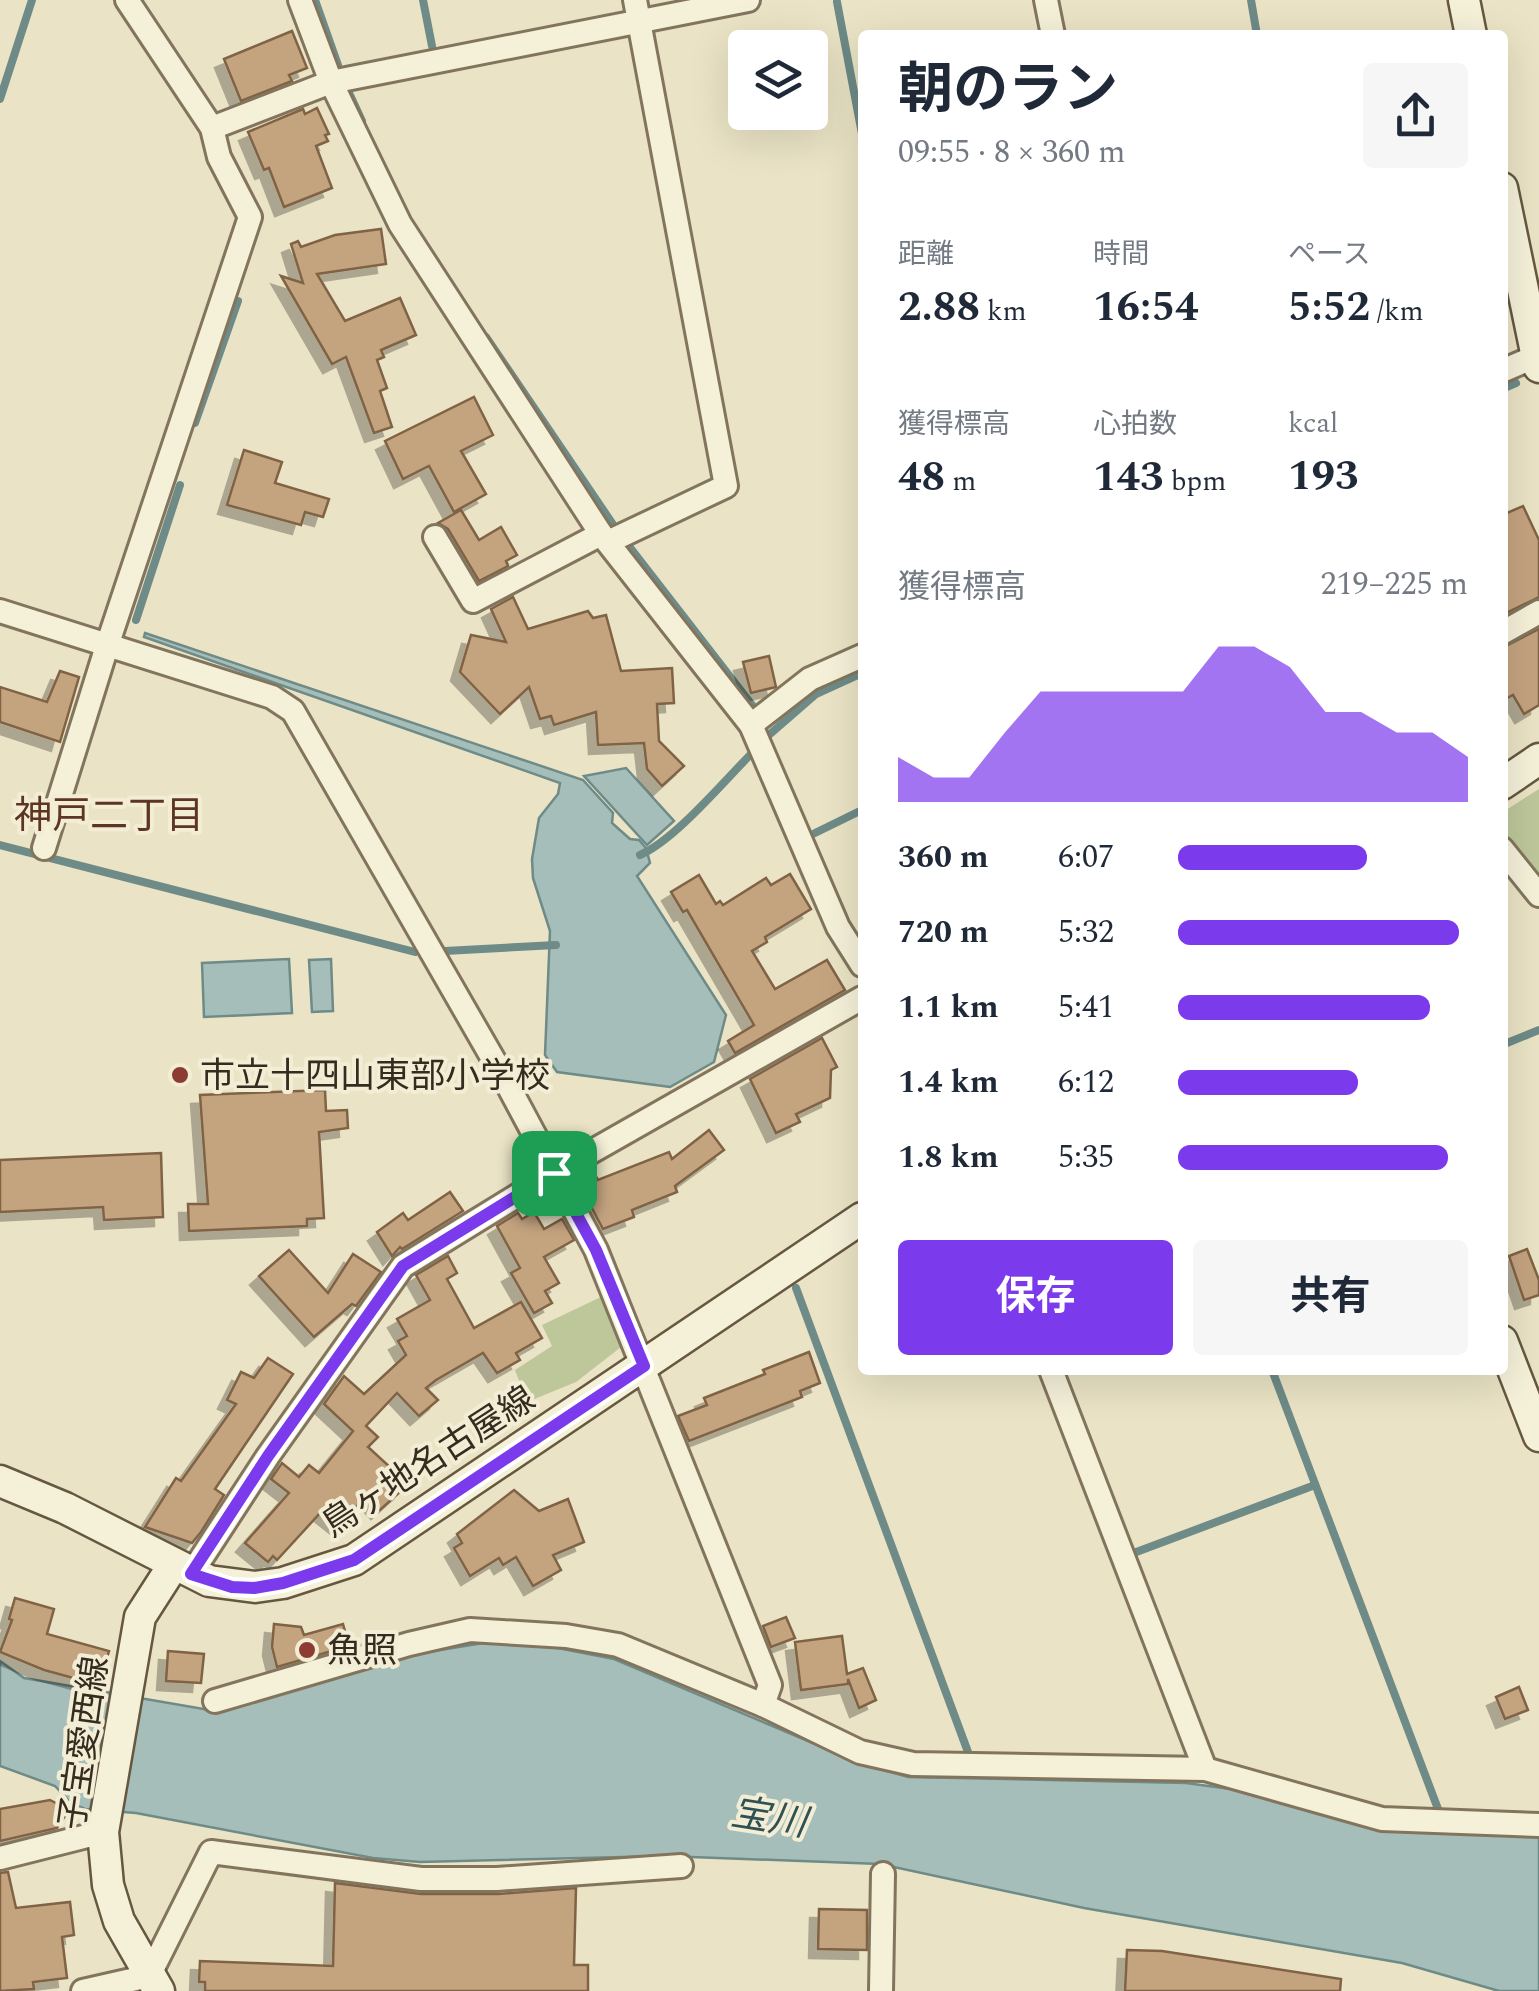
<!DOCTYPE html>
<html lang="ja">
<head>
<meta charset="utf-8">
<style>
	:root { --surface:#fff; --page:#f6f6f7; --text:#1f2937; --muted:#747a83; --accent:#7c3aed }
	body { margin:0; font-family:Spectral,"Noto Sans JP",serif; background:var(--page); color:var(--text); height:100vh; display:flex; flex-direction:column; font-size:38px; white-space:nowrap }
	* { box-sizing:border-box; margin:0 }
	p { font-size:32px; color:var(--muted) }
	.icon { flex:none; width:55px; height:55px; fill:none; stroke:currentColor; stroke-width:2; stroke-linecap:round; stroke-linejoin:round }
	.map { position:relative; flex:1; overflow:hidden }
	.side { position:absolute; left:858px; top:30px; width:650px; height:1345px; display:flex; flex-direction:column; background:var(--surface); border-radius:10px; box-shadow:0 10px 40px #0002 }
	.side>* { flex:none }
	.fabs { position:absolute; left:728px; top:30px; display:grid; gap:20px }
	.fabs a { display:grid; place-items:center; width:100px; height:100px; border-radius:10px; background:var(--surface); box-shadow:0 10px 40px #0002; font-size:50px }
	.pin { position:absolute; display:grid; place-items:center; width:85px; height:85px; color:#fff; margin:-42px; border-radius:20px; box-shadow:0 5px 15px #0006 }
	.round { display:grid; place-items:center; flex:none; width:105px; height:105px; border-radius:10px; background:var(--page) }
	.overview { display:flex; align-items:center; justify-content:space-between; height:170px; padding:0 40px }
	h1 { font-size:55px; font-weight:700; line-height:75px }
	.figures { display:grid; grid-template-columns:repeat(3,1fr); gap:15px; height:170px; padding:10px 40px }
	.figures div { display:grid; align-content:center }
	.figures b { font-size:42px; font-weight:700 }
	.figures small { font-size:28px; font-weight:400 }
	.figures p { font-size:28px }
	.chart { height:280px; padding:20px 40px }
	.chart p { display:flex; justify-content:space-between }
	.chart svg { width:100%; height:180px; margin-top:10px; fill:var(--accent); opacity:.7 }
	.action { display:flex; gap:20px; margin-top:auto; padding:20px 40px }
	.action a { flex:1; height:115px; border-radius:10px; background:var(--accent); color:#fff; font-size:40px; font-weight:700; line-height:115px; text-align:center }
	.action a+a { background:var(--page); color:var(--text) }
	ul { padding:0 40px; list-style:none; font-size:32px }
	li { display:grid; grid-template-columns:160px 120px 1fr; align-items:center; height:75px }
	li i { height:25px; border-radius:12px; background:var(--accent) }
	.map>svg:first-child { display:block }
	.green { fill:#bdc79a }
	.water { fill:#a6beb9; stroke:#6e8b87; stroke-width:2.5 }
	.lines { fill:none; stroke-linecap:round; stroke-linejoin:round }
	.stream { stroke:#6e8b87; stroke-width:8 }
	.building { fill:#c4a37f; stroke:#806345; stroke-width:2.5; filter:url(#shadow) }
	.street-casing { stroke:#83755d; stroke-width:28 }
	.secondary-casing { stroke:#655740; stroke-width:35 }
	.street { stroke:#f5f0d8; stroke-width:22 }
	.secondary { stroke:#f5f0d8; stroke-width:30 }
	.route-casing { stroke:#fff; stroke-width:20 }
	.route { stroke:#7c3aed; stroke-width:12 }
	.poi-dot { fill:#8c3c33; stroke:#f2edd4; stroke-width:4 }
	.labels { text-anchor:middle; stroke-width:8; stroke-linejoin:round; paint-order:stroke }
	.poi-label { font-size:35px; fill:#352c1f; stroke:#f2edd4; text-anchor:start }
	.street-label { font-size:35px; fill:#352c1f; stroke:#f2edd4 }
	.neighbourhood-label { font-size:38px; fill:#5d3523; stroke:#f2edd4 }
	.water-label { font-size:38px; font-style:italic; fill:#305153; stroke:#f2edd4 }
</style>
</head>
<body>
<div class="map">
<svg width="1539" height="1991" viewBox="0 0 1539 1991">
	<defs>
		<filter id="shadow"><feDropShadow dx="-9" dy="9" stdDeviation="0" flood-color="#0004"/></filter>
	</defs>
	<rect width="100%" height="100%" fill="#eae3c5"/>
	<!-- green -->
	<g class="green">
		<path d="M1539 789V904L1503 858V812Z"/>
		<path d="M603 1296 621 1347 576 1382 527 1402 515 1370 552 1346 542 1325Z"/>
	</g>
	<!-- water -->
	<g class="water">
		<path d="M145 633 583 780 613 813 612 823 630 839 639 840 646 848 650 863 637 876 726 1015 714 1062 670 1087 557 1072 545 1055 550 931 533 878 532 859 539 818 558 794 560 783 144 637Z"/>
		<path d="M626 768 674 821 647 845 584 776Z"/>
		<path d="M289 959 292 1013 204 1017 202 963Z"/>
		<path d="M331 959 333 1011 312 1012 309 960Z"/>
		<path d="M490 1642 532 1643 614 1659 860 1763 908 1777 1186 1783 1238 1790 1382 1830 1539 1837V1991H1499L1402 1963 1084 1908 880 1864 665 1856 420 1862 373 1858 136 1813 85 1809 71 1803 55 1786 0 1766V1661L24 1678 215 1711 421 1653Z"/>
	</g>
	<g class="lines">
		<!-- stream -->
		<g class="stream">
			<path d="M315 0 338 65"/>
			<path d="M423 0 432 46"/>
			<path d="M1251 0 1257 35"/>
			<path d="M837 2 862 134"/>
			<path d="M349 93 362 121"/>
			<path d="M0 99 32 0"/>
			<path d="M486 337 612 523"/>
			<path d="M1502 389 1516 383"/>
			<path d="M195 423 238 301"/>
			<path d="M628 545 752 705"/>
			<path d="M136 620 180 485"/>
			<path d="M770 734 816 694 862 673"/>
			<path d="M815 833 862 810"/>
			<path d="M0 845 415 952"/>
			<path d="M640 855C675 840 724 781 753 752"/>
			<path d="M445 951 556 945"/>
			<path d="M1502 1045 1539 1030"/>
			<path d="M796 1288 968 1752"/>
			<path d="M1272 1370 1438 1809"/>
			<path d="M1131 1554 1315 1485"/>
		</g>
	</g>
	<!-- building -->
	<g class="building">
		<path d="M292 31 307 68 289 75 292 81 241 101 224 59Z"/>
		<path d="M317 108 329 134 325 135 328 141 316 146 332 188 284 207 269 168 264 170 248 132 303 109 305 114Z"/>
		<path d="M381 229 386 264 317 274 345 321 400 298 416 335 381 350 384 357 377 360 387 388 380 391 392 427 374 433 346 357 332 364 281 276 303 283 291 244 298 241 301 247 335 235Z"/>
		<path d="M474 397 493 435 461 451 486 494 454 512 429 466 403 479 385 441Z"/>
		<path d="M244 450 282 462 275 483 329 499 323 517 305 512 301 525 227 505Z"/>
		<path d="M1523 506 1539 540V597L1502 615V515Z"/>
		<path d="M461 510 479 540 501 527 517 555 506 561 508 566 479 581 448 529 438 523Z"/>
		<path d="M513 597 528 629 588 611 593 618 606 615 621 671 672 668 674 703 657 704 659 741 684 766 662 786 647 769 644 743 598 745 596 712 554 725 551 716 540 719 529 687 500 714 460 672 471 635 506 642 491 609Z"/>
		<path d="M1539 629V705L1524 714 1513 695 1502 701V648Z"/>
		<path d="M769 656 776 687 751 693 743 662Z"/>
		<path d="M60 671 79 677 60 742 0 722V687L47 702Z"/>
		<path d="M790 874 811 909 765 937 767 942 752 951 775 989 827 960 845 990 735 1053 728 1041 754 1025 687 910 683 912 671 892 699 875 716 904 720 901 723 905 766 878 771 885Z"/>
		<path d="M822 1038 837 1067 831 1070 830 1098 796 1114 800 1122 776 1133 750 1079Z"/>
		<path d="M325 1090 326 1111 347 1110 348 1128 319 1132 324 1218 307 1219V1226L189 1231 188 1204H208L200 1095Z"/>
		<path d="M709 1130 724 1150 675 1186 677 1192 632 1210 634 1217 603 1229 576 1178 592 1169 598 1180 669 1152 672 1159Z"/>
		<path d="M161 1153 163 1217 104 1220 103 1207 0 1212V1160Z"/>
		<path d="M450 1192 463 1211 402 1249 400 1247 392 1256 377 1232 403 1213 408 1220Z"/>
		<path d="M534 1212 544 1229 562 1219 574 1240 544 1257 559 1283 545 1291 552 1303 534 1313 511 1273 520 1268 497 1226 518 1213 522 1219Z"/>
		<path d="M1527 1249 1539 1280V1295L1524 1300 1509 1256Z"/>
		<path d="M289 1250 328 1293 353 1254 381 1272 356 1306 352 1304 314 1337 259 1276Z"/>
		<path d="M448 1256 457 1273 447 1279 474 1328 521 1302 542 1338 516 1353 520 1360 497 1373 483 1353 436 1380 426 1388 438 1400 419 1416 397 1393 366 1426 378 1437 368 1447 404 1480 398 1486 402 1490 380 1510 366 1495 341 1526 322 1511 277 1560 273 1556 268 1562 245 1543 289 1493 271 1479 282 1463 299 1477 309 1465 319 1473 353 1431 324 1404 344 1376 364 1394 406 1355 398 1341 407 1336 397 1319 430 1300 416 1275Z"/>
		<path d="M809 1352 820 1383 800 1391 802 1397 689 1441 678 1416 707 1405 704 1398 765 1374 763 1370Z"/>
		<path d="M268 1358 293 1374 215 1489 224 1495 201 1532 192 1543 145 1527 176 1478 181 1481 236 1404 227 1400 241 1372 254 1378Z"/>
		<path d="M514 1490 539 1511 568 1499 584 1542 553 1555 561 1570 533 1586 516 1557 503 1565 499 1558 470 1576 454 1548 462 1543 457 1534Z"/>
		<path d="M15 1598 54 1609 47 1634 109 1651 99 1685 44 1670 0 1652 12 1620 9 1619Z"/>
		<path d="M786 1617 795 1638 771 1647 763 1626Z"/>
		<path d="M274 1624 301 1627 304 1635 343 1624 349 1646 277 1667 272 1647Z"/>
		<path d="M842 1636 847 1674 863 1668 876 1700 859 1708 848 1679V1684L801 1690 795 1642Z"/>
		<path d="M168 1651 204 1654 201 1683 166 1681Z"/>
		<path d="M1519 1687 1528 1710 1505 1719 1496 1697Z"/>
		<path d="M50 1800 69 1810 57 1828 0 1841V1809Z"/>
		<path d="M8 1872 16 1908 70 1902 74 1935 62 1937 67 1978 33 1982 34 1989 0 1991V1873Z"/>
		<path d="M335 1883 421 1894H498L576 1888 574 1965H588V1991H205V1982H199L200 1961 333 1966Z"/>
		<path d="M819 1909 867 1910V1950L818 1949Z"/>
		<path d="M1127 1950 1162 1951 1341 1979 1340 1991H1125Z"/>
	</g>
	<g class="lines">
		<defs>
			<g id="street">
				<path d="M300 0 331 82 400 224 601 534 751 725 838 927 862 965"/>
				<path d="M1046 0 1053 35"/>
				<path d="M212 128 331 82 748 0"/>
				<path d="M1502 371 1539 355"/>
				<path d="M435 537 473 601 601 534"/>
				<path d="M608 542 726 486 635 0"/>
				<path d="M0 611 272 697 293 711 504 1078 596 1250 770 1685 763 1705"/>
				<path d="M1502 633 1539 612"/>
				<path d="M751 725 810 679 862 656"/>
				<path d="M44 848 107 646 250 217 219 157 212 128 127 0"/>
				<path d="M1502 849 1539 895"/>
				<path d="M1051 1370 1205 1769"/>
				<path d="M191 1574 268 1456 403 1266 554 1173 862 998"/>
				<path d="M215 1701 409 1644 470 1630 566 1636 618 1645 763 1705 860 1752 913 1764 1205 1769 1382 1819 1539 1825"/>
				<path d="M0 1858 103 1832"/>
				<path d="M83 1991 149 1976 211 1852 421 1879H497L681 1866"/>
				<path d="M881 1991 883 1874"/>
			</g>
			<g id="secondary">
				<path d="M1464 0 1471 35"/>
				<path d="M1502 188 1539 367"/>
				<path d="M1502 784 1539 759"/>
				<path d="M1502 1341 1539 1436"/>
				<path d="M0 1481 65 1508 209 1581 255 1587 283 1583 354 1560 862 1218"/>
				<path d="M159 1991 119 1921 108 1885 103 1832 140 1617 174 1564"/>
			</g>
		</defs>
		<!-- street casing -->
		<use href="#street" class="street-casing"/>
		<!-- secondary casing -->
		<use href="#secondary" class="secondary-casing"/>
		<!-- street -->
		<use href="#street" class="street"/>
		<!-- secondary -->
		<use href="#secondary" class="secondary"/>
	</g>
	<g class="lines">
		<defs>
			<path id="route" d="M554 1173 596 1250 644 1366 354 1560 283 1583 254 1588 232 1587 191 1574 268 1456 403 1266Z"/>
		</defs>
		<!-- route casing -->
		<use href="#route" class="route-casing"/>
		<!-- route -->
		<use href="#route" class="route"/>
	</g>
	<!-- markers -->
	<g class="poi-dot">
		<circle cx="180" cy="1075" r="10"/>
		<circle cx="307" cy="1650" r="10"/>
	</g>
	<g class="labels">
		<!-- poi labels -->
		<g class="poi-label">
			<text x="200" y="1087">市立十四山東部小学校</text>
			<text x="327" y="1662">魚照</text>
		</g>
		<!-- street labels -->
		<g class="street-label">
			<text transform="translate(428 1461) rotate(-33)" y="12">鳥ヶ地名古屋線</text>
			<text transform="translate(83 1743) rotate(-82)" y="12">子宝愛西線</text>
		</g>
		<!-- neighbourhood labels -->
		<g class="neighbourhood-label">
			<text x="109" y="828">神戸二丁目</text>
		</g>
		<!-- water labels -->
		<g class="water-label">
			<text transform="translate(769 1817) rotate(9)" y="13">宝川</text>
		</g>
	</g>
</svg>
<div class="fabs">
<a><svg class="icon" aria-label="layers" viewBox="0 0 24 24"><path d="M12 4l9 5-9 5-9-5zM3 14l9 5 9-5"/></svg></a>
</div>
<div class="pin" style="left:554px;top:1173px;background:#1e9e55"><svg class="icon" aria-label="arrive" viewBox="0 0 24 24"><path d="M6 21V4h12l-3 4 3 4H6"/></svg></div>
<section class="side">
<div class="overview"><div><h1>朝のラン</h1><p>09:55 · 8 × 360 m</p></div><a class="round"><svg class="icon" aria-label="share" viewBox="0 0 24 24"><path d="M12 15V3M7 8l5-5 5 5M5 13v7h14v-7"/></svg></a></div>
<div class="figures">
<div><p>距離</p><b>2.88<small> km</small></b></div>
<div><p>時間</p><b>16:54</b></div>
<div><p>ペース</p><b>5:52<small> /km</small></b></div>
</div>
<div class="figures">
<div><p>獲得標高</p><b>48<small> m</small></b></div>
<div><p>心拍数</p><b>143<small> bpm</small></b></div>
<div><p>kcal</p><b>193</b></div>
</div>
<div class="chart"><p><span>獲得標高</span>219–225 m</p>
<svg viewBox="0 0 160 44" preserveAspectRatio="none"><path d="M0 44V33L10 38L20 38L30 27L40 17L50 17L60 17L70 17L80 17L90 6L100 6L110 11L120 22L130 22L140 27L150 27L160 33V44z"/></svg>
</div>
<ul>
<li><b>360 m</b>6:07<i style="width:65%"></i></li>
<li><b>720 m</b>5:32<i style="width:97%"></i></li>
<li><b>1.1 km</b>5:41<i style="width:87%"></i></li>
<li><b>1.4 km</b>6:12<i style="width:62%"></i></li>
<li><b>1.8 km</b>5:35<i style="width:93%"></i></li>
</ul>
<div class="action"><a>保存</a><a>共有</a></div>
</section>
</div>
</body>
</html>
